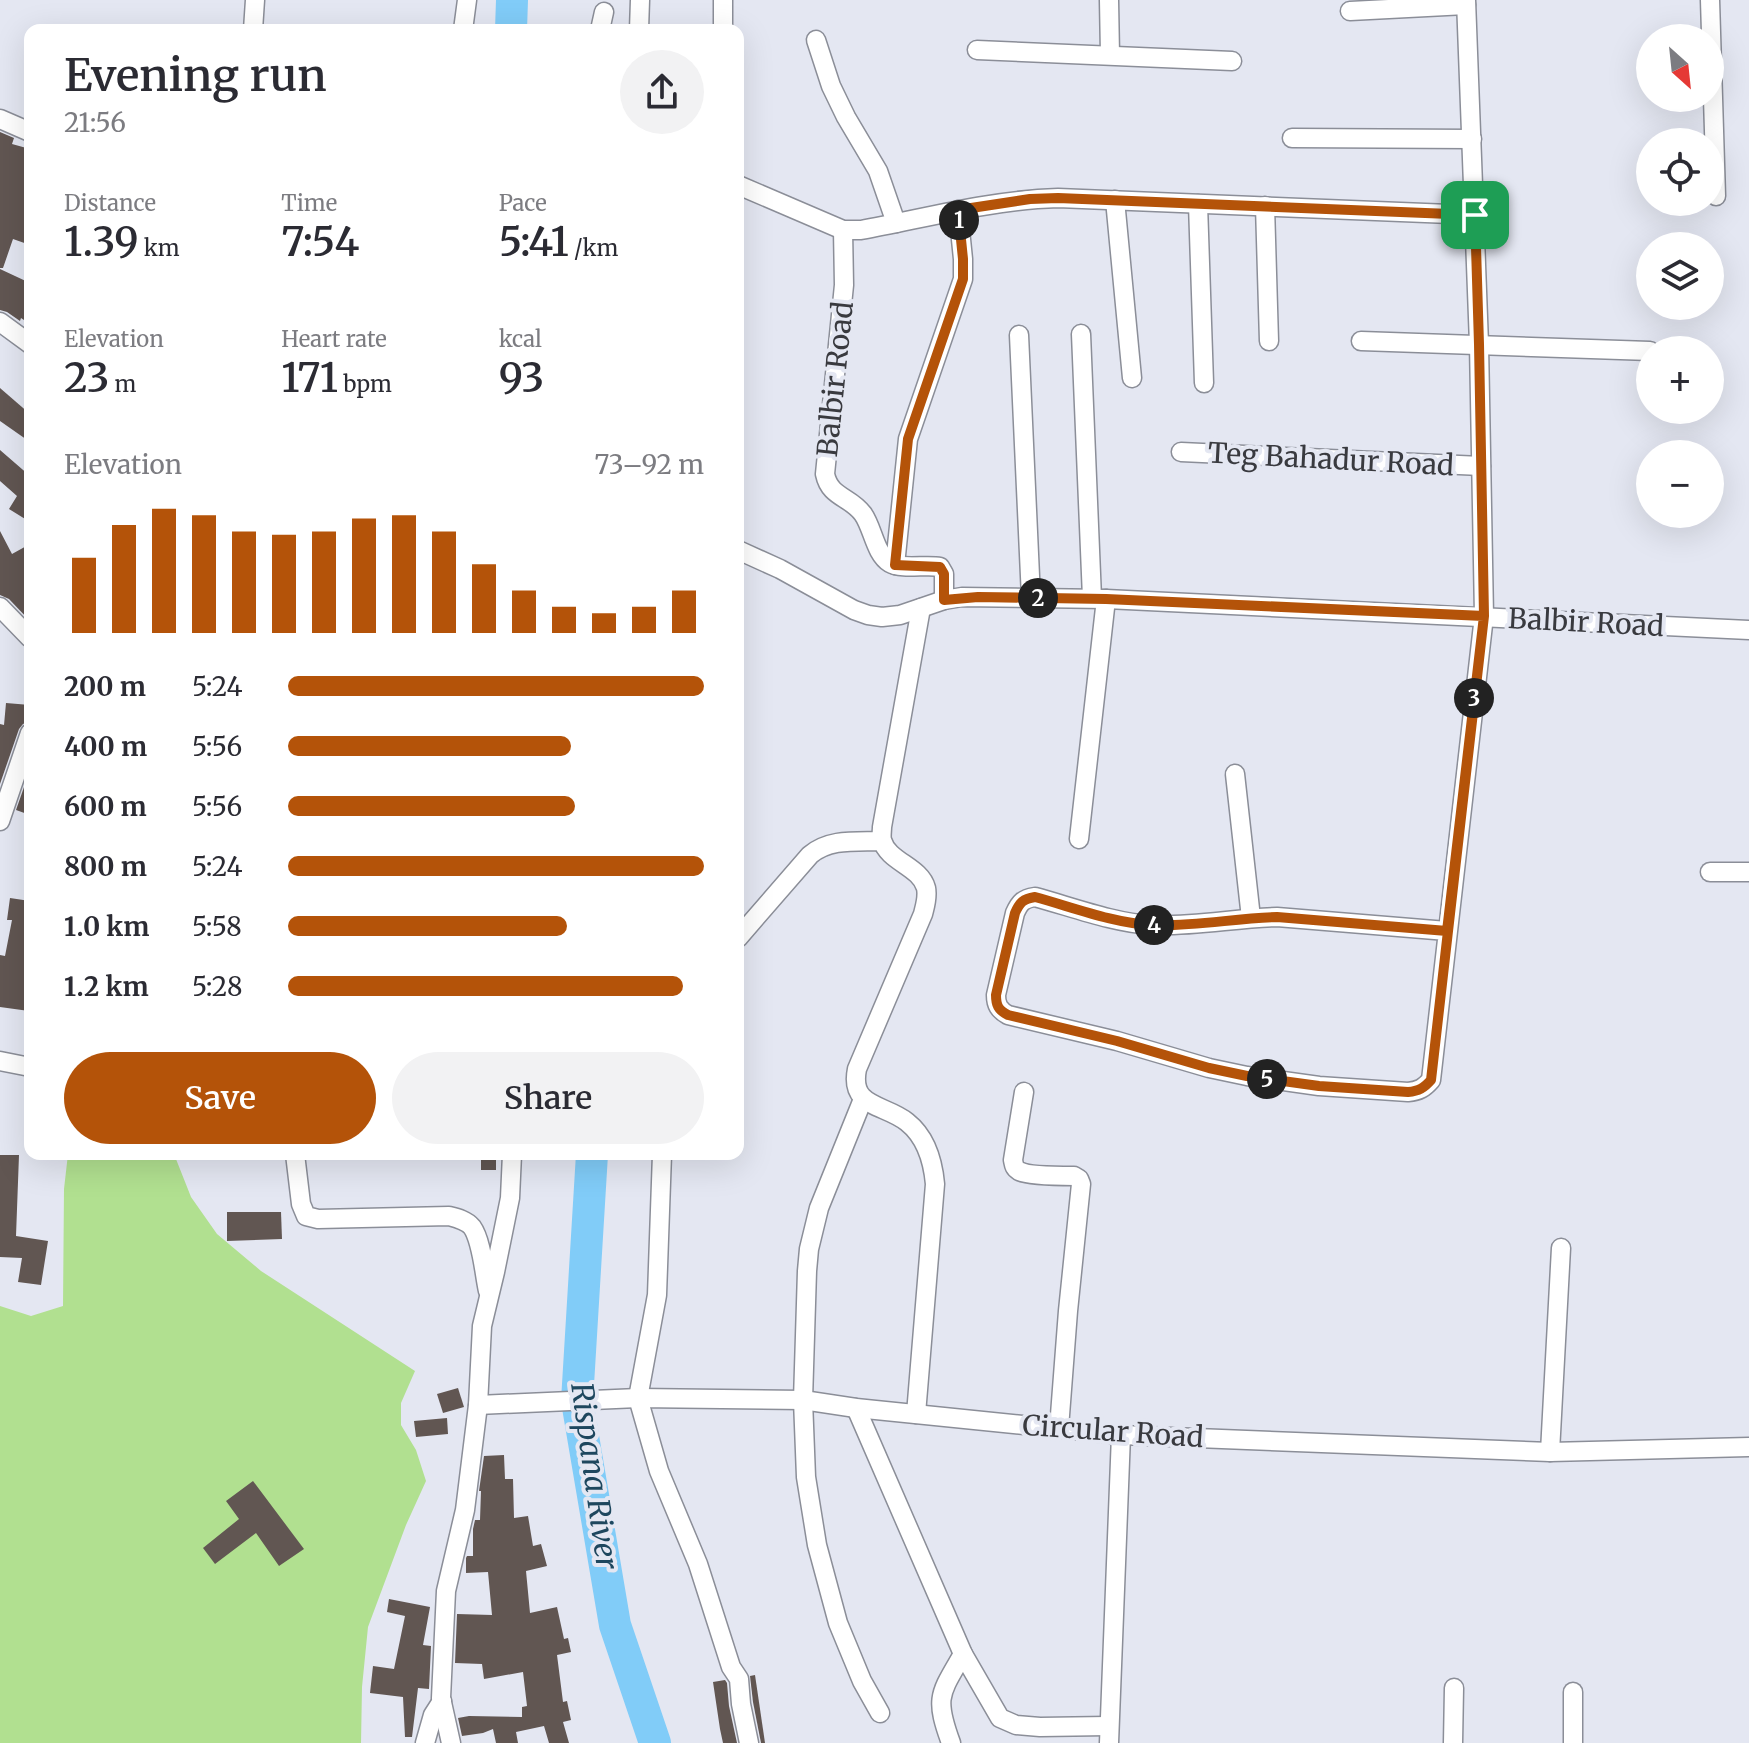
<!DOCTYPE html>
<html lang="en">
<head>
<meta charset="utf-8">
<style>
	:root { --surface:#fff; --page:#f2f2f3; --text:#2b2b33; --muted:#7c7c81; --accent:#b45309 }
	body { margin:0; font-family:Merriweather,serif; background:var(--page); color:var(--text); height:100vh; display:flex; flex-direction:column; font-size:30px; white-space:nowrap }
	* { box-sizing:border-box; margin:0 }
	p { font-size:26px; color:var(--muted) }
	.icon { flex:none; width:44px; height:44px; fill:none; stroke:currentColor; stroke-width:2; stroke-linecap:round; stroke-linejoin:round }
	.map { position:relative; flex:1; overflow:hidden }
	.drawer { position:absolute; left:24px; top:24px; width:720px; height:1136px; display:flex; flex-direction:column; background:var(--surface); border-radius:16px; box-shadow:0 8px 32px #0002 }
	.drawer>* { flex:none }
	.needle { width:52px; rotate:153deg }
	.tools { position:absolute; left:1636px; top:24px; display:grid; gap:16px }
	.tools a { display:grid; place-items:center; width:88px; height:88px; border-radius:50%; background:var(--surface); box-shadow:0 8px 32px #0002; font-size:40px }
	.pin { position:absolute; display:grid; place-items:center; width:68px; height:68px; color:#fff; margin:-34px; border-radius:16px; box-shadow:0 4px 12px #0006 }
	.km { position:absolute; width:40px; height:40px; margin:-20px; border-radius:50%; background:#222; color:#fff; font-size:22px; line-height:40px; text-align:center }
	.round { display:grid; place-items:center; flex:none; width:84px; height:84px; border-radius:42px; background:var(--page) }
	.overview { display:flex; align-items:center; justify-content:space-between; height:136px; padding:0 40px }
	h1 { font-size:44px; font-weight:600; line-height:60px }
	.figures { display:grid; grid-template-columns:repeat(3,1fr); gap:12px; height:136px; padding:8px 40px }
	.figures div { display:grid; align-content:center }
	.figures b { font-size:40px; font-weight:600 }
	.figures small { font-size:22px; font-weight:400 }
	.figures p { font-size:22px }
	.chart { height:224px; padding:16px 40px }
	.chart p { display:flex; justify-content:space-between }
	.chart svg { width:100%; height:144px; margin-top:8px; stroke:var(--accent); stroke-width:6 }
	.action { display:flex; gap:16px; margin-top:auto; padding:16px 40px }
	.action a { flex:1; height:92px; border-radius:48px; background:var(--accent); color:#fff; font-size:32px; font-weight:600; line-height:92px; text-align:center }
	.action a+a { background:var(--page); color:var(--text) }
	ul { padding:0 40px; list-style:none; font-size:26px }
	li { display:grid; grid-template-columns:128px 96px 1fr; align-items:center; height:60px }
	li i { height:20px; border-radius:10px; background:var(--accent) }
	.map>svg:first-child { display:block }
	.green { fill:#b1e090 }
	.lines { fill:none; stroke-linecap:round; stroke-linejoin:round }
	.river { stroke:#81ccf8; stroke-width:32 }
	.building { fill:#615652 }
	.street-casing { stroke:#8b8e98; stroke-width:21 }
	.street { stroke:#fff; stroke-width:18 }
	.route-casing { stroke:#fff; stroke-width:16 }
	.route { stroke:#b45309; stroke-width:10 }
	.labels { text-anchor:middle; stroke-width:8; stroke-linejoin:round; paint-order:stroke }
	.street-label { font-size:28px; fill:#393a3f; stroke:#e4e7f2 }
	.water-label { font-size:30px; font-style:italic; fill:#1e475e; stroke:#e4e7f2 }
</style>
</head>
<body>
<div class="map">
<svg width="1749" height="1743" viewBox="0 0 1749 1743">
	<rect width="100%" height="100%" fill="#e4e7f2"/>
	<!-- green -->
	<path class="green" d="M68 1154H174L191 1197 217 1234 261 1271 415 1371 401 1403V1425L416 1450 426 1481 406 1525 368 1627 362 1687 361 1743H0V1306L31 1316 63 1306 64 1189Z"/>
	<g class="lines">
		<!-- river -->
		<g class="river">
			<path d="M511 30 512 0"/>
			<path d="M592 1154 577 1401 615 1625 655 1743"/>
		</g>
	</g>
	<!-- building -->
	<g class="building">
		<path d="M0 132 14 138 12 144 30 149V203L25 216 30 218V245L13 239 3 268H0Z"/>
		<path d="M0 269 30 283V324L21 318 20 321 7 312 0 310Z"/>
		<path d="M0 388 30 414V442L0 421Z"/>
		<path d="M0 450 30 476V522L9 509 17 496 0 481Z"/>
		<path d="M0 531 12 554 30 544V621L9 599 0 595Z"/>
		<path d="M6 703 30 705V721L23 724 19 729 0 784V724L4 725Z"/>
		<path d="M30 770V815L16 810Z"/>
		<path d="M10 898 30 901 29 1011 0 1007V955L5 956 12 920H7Z"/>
		<rect x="481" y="1154" width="15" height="16"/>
		<path d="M0 1155H19L16 1236 48 1241 41 1285 18 1282 22 1258 0 1257Z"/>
		<path d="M227 1212H281L282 1239 227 1241Z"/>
		<path d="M458 1388 464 1407 443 1413 437 1394Z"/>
		<path d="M447 1418 448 1434 416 1437 414 1421Z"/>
		<path d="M504 1455 505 1479H513L514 1518 528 1516 533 1546 541 1544 547 1566 526 1571 530 1613 557 1607 564 1639 568 1638 571 1652 557 1655 563 1702 567 1701 571 1720 563 1722 569 1743H549L544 1726 516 1732 518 1743H496L493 1729 483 1733 462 1736 458 1718 469 1716 522 1717V1707L527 1706 523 1672 484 1679 482 1664 455 1663 457 1614 492 1615 488 1572 466 1573V1558L467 1556H473V1529L475 1520H480L481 1491H479L484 1456Z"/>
		<path d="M253 1481 304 1549 279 1566 256 1533 215 1564 203 1548 239 1519 226 1501Z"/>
		<path d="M389 1599 430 1607 423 1645 431 1646 429 1689 418 1688 412 1737H405L403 1697 370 1693 373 1666 394 1669 405 1616 387 1612Z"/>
		<path d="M755 1675 765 1743H761L753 1702 750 1676Z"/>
		<path d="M725 1680 727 1683 729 1706 737 1743H723L720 1729 713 1682Z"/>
	</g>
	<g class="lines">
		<defs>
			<g id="street">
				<path d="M1109 0 1110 55"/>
				<path d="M1710 0 1716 196"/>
				<path d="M1350 11 1466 5"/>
				<path d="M253 30 255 0"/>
				<path d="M463 30 467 0"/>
				<path d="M600 30 604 12"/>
				<path d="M639 30 640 0"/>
				<path d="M723 30V0"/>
				<path d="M816 40 831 86 846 117 878 171 896 223"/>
				<path d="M977 50 1232 61"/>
				<path d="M0 119 30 132"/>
				<path d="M1292 138 1472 139"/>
				<path d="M738 185 843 230H861C926 218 991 200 1058 198L1475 215"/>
				<path d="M1115 200 1132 378"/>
				<path d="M1198 204 1204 383"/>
				<path d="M1265 206 1269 341"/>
				<path d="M843 230 844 285 825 474C830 498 850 496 863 514 873 528 875 554 890 563 902 570 927 564 940 567L944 574V600"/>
				<path d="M0 322 30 344"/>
				<path d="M1081 334 1092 598"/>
				<path d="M1019 335 1031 598"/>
				<path d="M1361 341 1650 351"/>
				<path d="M1181 452 1481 466"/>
				<path d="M738 550 780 569 854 610 868 615 882 617 900 615 944 600 962 597 1106 599 1749 630"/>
				<path d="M895 565 908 439 963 279V259L958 210"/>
				<path d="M0 607 30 638"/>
				<path d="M1235 774 1251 918"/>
				<path d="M0 821 30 733"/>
				<path d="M1079 839 1106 599"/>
				<path d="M1710 872H1749"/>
				<path d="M1447 931 1277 917C1235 918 1193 927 1151 925 1114 923 1072 907 1035 897 1023 899 1020 902 1015 913L996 995C996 1005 999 1010 1008 1015L1117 1041 1209 1068 1247 1076 1319 1086 1408 1092C1419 1091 1424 1088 1431 1080L1484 616 1479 344 1466 0"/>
				<path d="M738 938 810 855C830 838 857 842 882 841"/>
				<path d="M0 1061 30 1067"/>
				<path d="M1024 1092 1013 1160C1014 1165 1014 1168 1019 1171 1027 1176 1063 1176 1074 1176L1079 1179 1081 1184 1068 1311 1059 1428"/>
				<path d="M863 1099 819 1208 809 1249 807 1271 803 1400 806 1477 817 1545 838 1623 862 1681 880 1713"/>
				<path d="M295 1154 301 1204 306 1216 318 1219 449 1216C457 1218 466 1220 472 1227 482 1241 484 1273 488 1291"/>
				<path d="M662 1154 657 1295 638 1398 659 1471 698 1564 731 1667 739 1679 741 1704 749 1743"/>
				<path d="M478 1405 638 1398 803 1400 856 1408 1121 1435 1550 1452 1749 1447"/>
				<path d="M856 1408 963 1654 1000 1718 1016 1725 1040 1727 1108 1726"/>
				<path d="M916 1414 935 1184C933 1162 926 1137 907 1122 885 1104 849 1108 857 1069L923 914C925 906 928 897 926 888 920 866 888 862 882 840 881 836 882 831 882 827L921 608"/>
				<path d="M1550 1452 1561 1248"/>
				<path d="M425 1743 433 1715 442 1701"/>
				<path d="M451 1743 441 1698 446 1591 465 1510 478 1405 482 1326 495 1272 510 1198 512 1154"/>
				<path d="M951 1743C934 1697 940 1694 963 1654"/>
				<path d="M1109 1743 1121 1435"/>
				<path d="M1453 1743 1454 1688"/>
				<path d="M1573 1743V1692"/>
			</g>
		</defs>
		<!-- street casing -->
		<use href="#street" class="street-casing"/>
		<!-- street -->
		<use href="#street" class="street"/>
	</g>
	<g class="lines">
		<defs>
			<path id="route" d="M1475 215 1058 198 1030 199 958 210 963 259V279L908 439 895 565 940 567 944 574V600L978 597 1106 599 1484 616 1447 931 1277 917C1235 918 1193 927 1151 925 1113 923 1072 907 1035 897 1023 899 1020 902 1015 913L996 995C996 1005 998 1010 1008 1015L1117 1041 1209 1068 1247 1076 1319 1086 1408 1092C1419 1091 1424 1088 1431 1080L1484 616 1479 344 1475 215"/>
		</defs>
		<!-- route casing -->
		<use href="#route" class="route-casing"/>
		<!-- route -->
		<use href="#route" class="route"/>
	</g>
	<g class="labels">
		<!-- street labels -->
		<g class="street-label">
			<text transform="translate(835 379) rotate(-84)" y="10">Balbir Road</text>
			<text transform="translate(1331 459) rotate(3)" y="10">Teg Bahadur Road</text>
			<text transform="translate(1586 622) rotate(3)" y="10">Balbir Road</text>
			<text transform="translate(1113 1431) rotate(4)" y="10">Circular Road</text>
		</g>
		<!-- water labels -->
		<g class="water-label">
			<text transform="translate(594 1476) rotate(82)" y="10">Rispana River</text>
		</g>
	</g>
</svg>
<div class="tools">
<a><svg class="needle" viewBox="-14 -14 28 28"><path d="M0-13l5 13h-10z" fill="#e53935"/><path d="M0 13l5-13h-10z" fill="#7c7c81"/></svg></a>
<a><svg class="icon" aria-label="locate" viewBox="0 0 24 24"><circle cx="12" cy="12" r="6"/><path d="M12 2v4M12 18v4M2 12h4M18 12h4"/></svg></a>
<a><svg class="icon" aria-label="layers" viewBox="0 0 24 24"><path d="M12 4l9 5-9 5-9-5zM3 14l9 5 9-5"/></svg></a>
<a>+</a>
<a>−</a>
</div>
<div class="pin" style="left:1475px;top:215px;background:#1e9e55"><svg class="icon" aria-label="arrive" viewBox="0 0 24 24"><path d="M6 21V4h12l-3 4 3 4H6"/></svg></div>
<b class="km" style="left:959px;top:220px">1</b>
<b class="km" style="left:1038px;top:598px">2</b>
<b class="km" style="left:1474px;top:698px">3</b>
<b class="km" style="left:1154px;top:925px">4</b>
<b class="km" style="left:1267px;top:1079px">5</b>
<section class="drawer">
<div class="overview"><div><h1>Evening run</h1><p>21:56</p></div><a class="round"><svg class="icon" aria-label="share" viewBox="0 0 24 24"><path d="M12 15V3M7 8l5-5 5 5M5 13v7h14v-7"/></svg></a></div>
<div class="figures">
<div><p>Distance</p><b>1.39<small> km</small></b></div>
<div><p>Time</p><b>7:54</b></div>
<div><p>Pace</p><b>5:41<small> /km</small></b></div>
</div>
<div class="figures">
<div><p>Elevation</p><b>23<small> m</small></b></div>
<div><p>Heart rate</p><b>171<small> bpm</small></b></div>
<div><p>kcal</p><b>93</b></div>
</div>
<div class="chart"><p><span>Elevation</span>73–92 m</p>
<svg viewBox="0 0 160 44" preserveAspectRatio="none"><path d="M5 44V21M15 44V11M25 44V6M35 44V8M45 44V13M55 44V14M65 44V13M75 44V9M85 44V8M95 44V13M105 44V23M115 44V31M125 44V36M135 44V38M145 44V36M155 44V31"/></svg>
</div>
<ul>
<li><b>200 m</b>5:24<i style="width:100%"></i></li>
<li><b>400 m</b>5:56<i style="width:68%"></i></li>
<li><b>600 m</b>5:56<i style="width:69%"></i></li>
<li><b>800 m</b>5:24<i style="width:100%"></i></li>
<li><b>1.0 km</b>5:58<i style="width:67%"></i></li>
<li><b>1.2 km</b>5:28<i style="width:95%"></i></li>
</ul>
<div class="action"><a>Save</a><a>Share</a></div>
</section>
</div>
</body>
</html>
